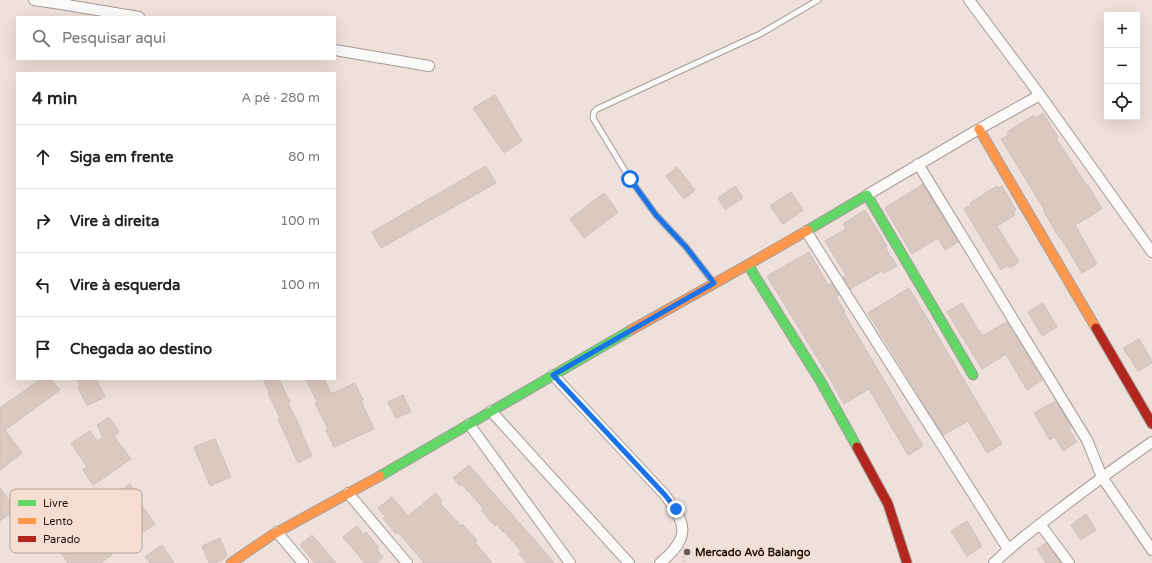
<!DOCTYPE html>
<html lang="pt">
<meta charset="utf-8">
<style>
body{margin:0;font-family:"Varela Round",sans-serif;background:#f2f2f2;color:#222}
.controls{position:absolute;right:12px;top:12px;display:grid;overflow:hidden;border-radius:0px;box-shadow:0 4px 16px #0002}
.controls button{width:36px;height:36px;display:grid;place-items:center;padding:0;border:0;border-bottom:1px solid #e0e0e0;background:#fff;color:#222;font:20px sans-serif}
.stop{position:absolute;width:12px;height:12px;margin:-9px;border:3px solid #1a73e8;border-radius:50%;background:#fff}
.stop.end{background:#1a73e8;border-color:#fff;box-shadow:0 1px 4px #0008}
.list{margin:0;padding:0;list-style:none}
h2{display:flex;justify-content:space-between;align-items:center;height:52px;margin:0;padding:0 16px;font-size:17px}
h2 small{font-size:13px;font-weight:400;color:#767676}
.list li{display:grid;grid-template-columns:26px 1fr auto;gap:12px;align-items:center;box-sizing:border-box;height:64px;padding:0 16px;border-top:1px solid #e0e0e0}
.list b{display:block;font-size:15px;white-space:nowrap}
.list em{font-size:13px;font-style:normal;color:#767676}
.icon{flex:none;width:22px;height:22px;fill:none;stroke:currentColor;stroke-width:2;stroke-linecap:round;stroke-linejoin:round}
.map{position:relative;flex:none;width:1152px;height:563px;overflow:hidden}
.search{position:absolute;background:#fff;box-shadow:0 4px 16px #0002;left:16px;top:16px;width:320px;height:44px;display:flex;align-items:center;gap:10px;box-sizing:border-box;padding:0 14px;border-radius:0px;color:#767676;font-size:15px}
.panel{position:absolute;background:#fff;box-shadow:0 4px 16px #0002;left:16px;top:72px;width:320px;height:308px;border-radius:0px}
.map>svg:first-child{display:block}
.building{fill:#dbc8c0;stroke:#ccc1bc}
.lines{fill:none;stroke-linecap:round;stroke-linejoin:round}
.lane-casing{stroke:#a69b97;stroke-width:7}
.street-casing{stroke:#a69b97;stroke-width:12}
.fast-casing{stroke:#a69b97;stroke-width:11}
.slow-casing{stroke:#a69b97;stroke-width:11}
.jam-casing{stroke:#a69b97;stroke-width:11}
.path{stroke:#c6c2c0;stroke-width:2;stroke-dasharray:2 2;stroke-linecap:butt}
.lane{stroke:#fcfaf9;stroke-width:5}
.street{stroke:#fcfaf9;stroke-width:10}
.fast{stroke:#63d668;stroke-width:9}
.slow{stroke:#ff974d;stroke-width:9}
.jam{stroke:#b3261e;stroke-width:9}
.route{stroke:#1a73e8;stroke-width:5}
.poi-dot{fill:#675c58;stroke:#f6ddd2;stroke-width:1.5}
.labels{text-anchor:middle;stroke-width:4;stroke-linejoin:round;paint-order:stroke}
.poi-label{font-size:11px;font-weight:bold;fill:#1e1512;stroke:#f6ddd2;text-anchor:start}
.key{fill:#f6ddd2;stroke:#b5a198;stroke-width:1}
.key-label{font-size:11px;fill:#1e1512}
</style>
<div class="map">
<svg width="1152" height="563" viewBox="0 0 1152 563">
<rect width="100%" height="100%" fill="#eee0da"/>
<!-- building -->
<path class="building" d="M495,95L522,141L504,153L473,108Z
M1043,113L1058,137L1056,138L1087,186L1088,185L1102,209L1075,225L1097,264L1082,273L1061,238L1060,239L1043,210L1044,209L1001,139L1009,135L1007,132L1034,115L1036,118Z
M486,166L496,183L381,248L372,232Z
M677,167L695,190L684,199L666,176Z
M923,184L958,242L945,250L938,238L912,254L885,208Z
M735,186L743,198L725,209L718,198Z
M997,186L999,188L1002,186L1016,210L1013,212L1015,215L997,226L1019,262L1010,268L1008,265L1001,270L964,209L971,205L970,203Z
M791,192L803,210L783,224L770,206Z
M604,193L618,212L584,238L570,219Z
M865,210L887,246L885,247L897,266L884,273L883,271L880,272L850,289L843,277L846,275L825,241L846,229L843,224Z
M809,252L828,285L832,283L839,295L836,297L845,312L844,313L923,446L908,455L869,389L844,404L829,377L767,276Z
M909,288L1002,444L987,453L968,421L943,435L868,313Z
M962,303L982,336L1007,322L1042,380L1027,390L1006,354L982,369L947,312Z
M1043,303L1057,327L1042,336L1028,312Z
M1139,339L1152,361V363L1138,371L1123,348Z
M41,379H51L60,390L5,430L22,453L0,470V408Z
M77,379H96L105,397L87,406L78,387L80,386Z
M263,379H279L290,402L288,403L301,429H300L312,456L298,463L278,419L280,418L268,393L269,392Z
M306,379H324L331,394L355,383L363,400L361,401L374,429L334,447L326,430L328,429L315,403L317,402Z
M403,395L411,412L396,418L388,402Z
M1056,401L1072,427L1069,429L1077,442L1063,451L1055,437L1050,440L1034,413Z
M109,417L119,432L114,436L131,459L93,485L83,470L87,467L71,443L90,431L97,441L103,437L97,425Z
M215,439L231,477L210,486L194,447Z
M469,465L528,533H529L554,563H527L519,554L522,552L504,531L503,532L497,524L495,526L481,510L484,509L469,492H468L462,484L460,486L453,478Z
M130,484L140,499L138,500L155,524L111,554L112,555L101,563H68L53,541Z
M0,488L16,509L0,521Z
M436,493L442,501L440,503L461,526L463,525L477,540L475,542L492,563H424L398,532L396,534L383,518L385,516L378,508L392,497L408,516Z
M1086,514L1096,530L1081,540L1071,525Z
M967,521L982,546L967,556L951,531Z
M357,526L363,534L366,532L379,548L377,550L383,557L377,563H365L343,537Z
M312,535L336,563H315L300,545Z
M220,538L227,555L223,560L215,563H209L202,546Z
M1046,543L1061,563H1046L1037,549Z
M162,545L174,563H150L145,557Z"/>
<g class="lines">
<!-- lane casing -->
<g class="lane-casing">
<path id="lane" d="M713,282L686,247L656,215L630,179L593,118L594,112L597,109L760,34L818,0"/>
</g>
<!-- street casing -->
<g class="street-casing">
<path id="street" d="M34,0L61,4L66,2
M969,0L1040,95L1152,252
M61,4L139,17
M335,50L429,66
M918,164L1087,440L1102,477L1152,550
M867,195L979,129L1040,95
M806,231L1008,549
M553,375L665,495C687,525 691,537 660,563
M491,411L629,563
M469,424L570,563
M348,493L407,563
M1040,524L1069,563
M277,532L303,563
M994,563C1013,544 1034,529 1055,513C1087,488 1119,465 1152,442"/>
</g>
<!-- fast casing -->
<g class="fast-casing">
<path id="fast" d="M808,230L867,195L973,375
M748,265L821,382L857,447
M380,476L631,330"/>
</g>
<!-- slow casing -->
<g class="slow-casing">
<path id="slow" d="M979,129L1096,328
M631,330C690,297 750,264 808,230
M231,563L272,535L380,476"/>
</g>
<!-- jam casing -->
<g class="jam-casing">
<path id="jam" d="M1096,328L1152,424
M857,447L888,504L907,563"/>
</g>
<!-- path -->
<path class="path" d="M683,556L684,563"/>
<!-- lane -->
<use href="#lane" class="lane"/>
<!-- street -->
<use href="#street" class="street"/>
<!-- fast -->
<use href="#fast" class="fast"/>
<!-- slow -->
<use href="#slow" class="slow"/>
<!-- jam -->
<use href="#jam" class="jam"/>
</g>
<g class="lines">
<!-- route -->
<path class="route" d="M630,179L656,215L686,247L714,283L553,375L665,495L676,509"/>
</g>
<!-- markers -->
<circle class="poi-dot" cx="687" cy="552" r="4"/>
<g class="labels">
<!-- poi labels -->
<g class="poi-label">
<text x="695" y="556">Mercado Avô Baiango</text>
</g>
</g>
<!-- legend -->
<rect x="10" y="489" width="132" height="64" rx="6" class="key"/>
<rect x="18" y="500" width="18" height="6" fill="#63d668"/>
<rect x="18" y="518" width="18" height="6" fill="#ff974d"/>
<rect x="18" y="536" width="18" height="6" fill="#b3261e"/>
<g class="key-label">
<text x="43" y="507">Livre</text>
<text x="43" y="525">Lento</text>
<text x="43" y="543">Parado</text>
</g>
</svg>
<div class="controls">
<button>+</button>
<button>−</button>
<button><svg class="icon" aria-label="locate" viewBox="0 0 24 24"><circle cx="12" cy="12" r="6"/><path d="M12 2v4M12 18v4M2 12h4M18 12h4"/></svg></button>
</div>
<div class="stop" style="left:630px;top:179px"></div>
<div class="stop end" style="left:676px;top:509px"></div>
<div class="search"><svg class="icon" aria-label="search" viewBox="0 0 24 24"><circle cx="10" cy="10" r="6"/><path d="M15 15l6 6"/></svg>Pesquisar aqui</div>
<section class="panel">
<h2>4 min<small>A pé · 280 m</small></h2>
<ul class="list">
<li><svg class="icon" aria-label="ahead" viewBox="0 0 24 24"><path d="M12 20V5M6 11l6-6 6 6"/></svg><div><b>Siga em frente</b></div><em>80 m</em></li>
<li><svg class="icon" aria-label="right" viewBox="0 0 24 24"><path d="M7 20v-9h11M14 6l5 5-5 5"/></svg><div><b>Vire à direita</b></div><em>100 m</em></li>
<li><svg class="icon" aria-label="left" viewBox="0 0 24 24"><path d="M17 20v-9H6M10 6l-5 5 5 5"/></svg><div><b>Vire à esquerda</b></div><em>100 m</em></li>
<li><svg class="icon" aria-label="arrive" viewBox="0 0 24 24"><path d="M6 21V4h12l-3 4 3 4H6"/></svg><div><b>Chegada ao destino</b></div></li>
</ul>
</section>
</div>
